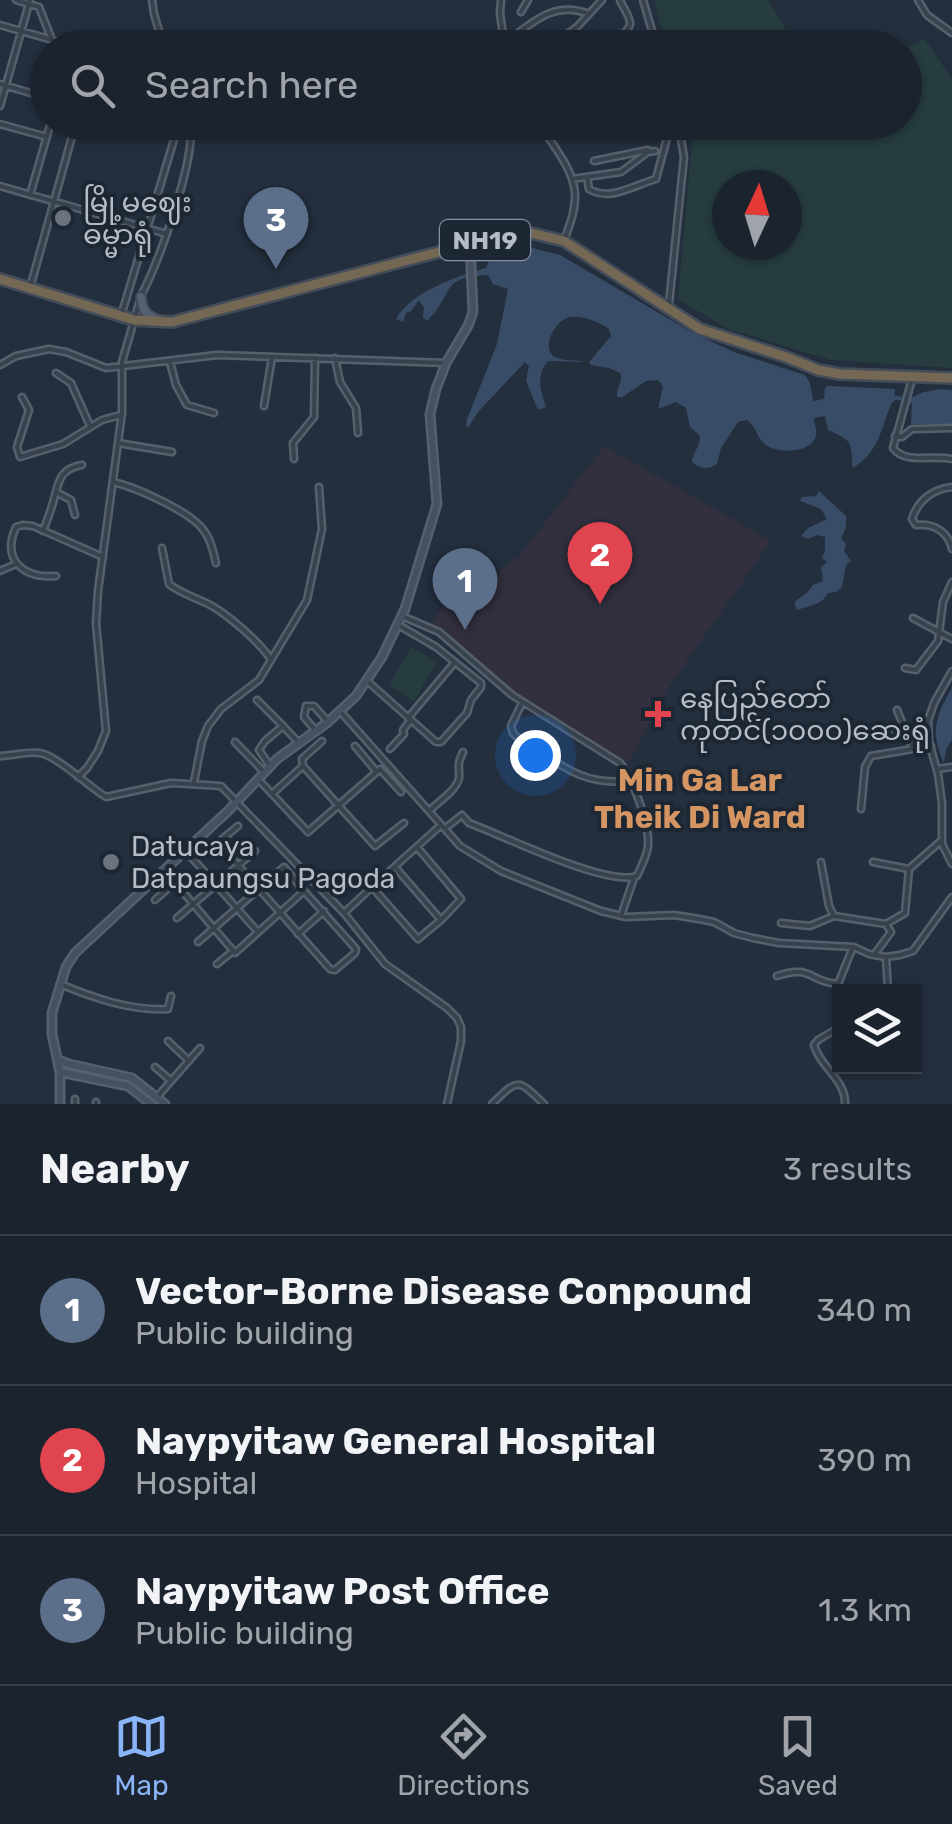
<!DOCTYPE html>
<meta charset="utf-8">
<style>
body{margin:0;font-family:Rubik,"Noto Sans Myanmar",sans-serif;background:#242b36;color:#f1f3f6}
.controls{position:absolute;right:30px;bottom:30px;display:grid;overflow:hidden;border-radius:0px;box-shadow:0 2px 8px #0004}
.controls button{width:90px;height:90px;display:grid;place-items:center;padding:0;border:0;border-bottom:2px solid #39404a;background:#1b232e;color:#f1f3f6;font:50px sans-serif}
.compass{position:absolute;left:712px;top:170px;width:90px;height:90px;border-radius:50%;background:#1b232e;box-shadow:0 2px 8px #0004;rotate:4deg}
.you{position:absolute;left:535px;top:755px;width:35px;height:35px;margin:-25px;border:8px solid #fff;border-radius:50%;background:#1a73e8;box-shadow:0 0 0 15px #1a73e833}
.badge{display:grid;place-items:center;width:65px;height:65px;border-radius:50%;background:#8ab4f8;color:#fff;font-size:32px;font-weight:700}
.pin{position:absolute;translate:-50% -82px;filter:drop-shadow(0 2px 5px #0008)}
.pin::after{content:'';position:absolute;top:52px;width:35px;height:30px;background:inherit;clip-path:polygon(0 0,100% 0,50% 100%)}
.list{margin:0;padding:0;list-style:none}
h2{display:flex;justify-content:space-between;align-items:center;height:130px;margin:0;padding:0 40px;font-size:42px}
h2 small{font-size:32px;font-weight:400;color:#a0a4aa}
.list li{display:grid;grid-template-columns:65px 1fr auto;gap:30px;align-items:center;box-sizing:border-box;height:150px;padding:0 40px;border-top:2px solid #39404a}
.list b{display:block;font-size:38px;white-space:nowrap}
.list p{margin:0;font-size:32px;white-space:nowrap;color:#a0a4aa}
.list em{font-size:32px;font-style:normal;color:#a0a4aa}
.icon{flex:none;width:55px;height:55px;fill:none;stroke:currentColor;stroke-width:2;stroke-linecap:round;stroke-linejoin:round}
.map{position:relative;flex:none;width:952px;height:1104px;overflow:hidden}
.search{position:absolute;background:#1b232e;box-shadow:0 2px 8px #0004;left:30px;right:30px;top:30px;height:110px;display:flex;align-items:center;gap:25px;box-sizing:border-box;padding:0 35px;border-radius:55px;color:#a0a4aa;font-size:38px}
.sheet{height:580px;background:#1b232e}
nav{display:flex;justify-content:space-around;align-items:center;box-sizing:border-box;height:140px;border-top:2px solid #39404a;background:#1b232e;font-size:28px;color:#a0a4aa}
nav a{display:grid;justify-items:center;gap:5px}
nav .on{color:#8ab4f8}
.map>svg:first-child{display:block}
.medical{fill:#32303f}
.green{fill:#263c3f;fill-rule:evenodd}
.water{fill:#394c67}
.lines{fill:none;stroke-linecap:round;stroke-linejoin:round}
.street-casing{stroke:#565f6c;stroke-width:9}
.secondary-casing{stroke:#565f6c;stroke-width:11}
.primary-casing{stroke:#414a57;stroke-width:12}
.highway-casing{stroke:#434c59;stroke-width:14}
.street{stroke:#38414e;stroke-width:4}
.secondary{stroke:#465061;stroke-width:6}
.primary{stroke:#56606e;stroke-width:8}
.highway{stroke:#746855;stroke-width:9}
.worship-dot{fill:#6b7280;stroke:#1d2633;stroke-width:4}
.health-dot{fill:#e0444e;stroke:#1d2633;stroke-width:4}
.labels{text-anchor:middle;stroke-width:8;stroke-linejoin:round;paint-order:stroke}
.shield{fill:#1d2633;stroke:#878f9c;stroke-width:2.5}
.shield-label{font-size:25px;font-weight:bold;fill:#b4bcc9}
.poi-label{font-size:28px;fill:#b4bcc9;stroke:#1d2633;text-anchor:start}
.quarter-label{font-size:32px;font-weight:bold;fill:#d59563;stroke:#1d2633}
</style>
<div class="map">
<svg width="952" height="1104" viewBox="0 0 952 1104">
<rect width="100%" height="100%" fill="#242f3e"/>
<!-- medical -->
<path class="medical" d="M604,446L771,541L668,688L628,763L524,699L431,625L447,599L470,608L505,566L519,557Z"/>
<!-- green -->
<path class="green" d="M654,0H768L797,47H666Z
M924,38L952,79V368L831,360L728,329L678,299L692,143L686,123L904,122L905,49ZM787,185V245H727V185Z
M411,647L437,662L414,701L389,686Z"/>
<!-- water -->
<path class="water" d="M506,248H532L560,255L693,333L734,352L805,375L810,383L813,401L824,399L825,388L827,386L895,389L894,395L910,398L924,392L940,389L952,390V424H911L912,404L908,401L895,400L891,404C880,432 879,451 853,468C850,442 855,442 828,430L825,416L814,418C814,424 817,429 816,435C813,453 779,454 766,445C756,438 757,427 747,420L738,422L721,448L717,464C707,470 701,469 692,462C693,452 700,447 700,436L690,427L686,408L676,402L658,409L663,386L658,380L646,381L621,398L617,396C616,388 624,381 620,373L609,368L591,365L589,362L611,336L609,329C599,322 583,315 570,317C557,319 541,345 553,356C561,362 576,359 584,362L548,361C535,376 541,391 546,407L538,410L526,381L529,366L525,362L478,412L468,428L466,425L467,419L497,344L508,289L493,284L488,275C438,277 456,293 427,321L423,317L424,308L419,300L411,311L406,313L403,322L396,319C411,292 457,276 486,268L492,254Z
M819,491L846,516V528L841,538L846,544L844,551L851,561L846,565L842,587L836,592L828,593C822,605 809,606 797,610L794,602L807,593L813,585L823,581L821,567L827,562L822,558L825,550V537L816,535L809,539L801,536L808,528L827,519L821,509L800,501L802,497L816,496Z
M952,688V740L946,749L944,763C930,732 935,717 952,688Z"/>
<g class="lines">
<!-- street casing -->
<g class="street-casing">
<path id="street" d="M16,0L39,7L52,40
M152,0L154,14L164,48
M501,0L500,14L505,48
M643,0L657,48
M918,0L927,15L952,33
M521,12L528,0
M0,25L63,43
M505,43C532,23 553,0 589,14
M548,48L577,27L602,0
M594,48C604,43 628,36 630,24C631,18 622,6 620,0
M0,84L48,98
M0,106L30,0
M137,122L176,133
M538,122C551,143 574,169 575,194C576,210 569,226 564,241
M0,124L47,137
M594,161L648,150
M587,177L589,189C610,202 634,185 656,179L670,127L678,122
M572,179L621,172L648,152L655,151
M0,186L167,234
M30,195L51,122
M30,288L76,122
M142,294C159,260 197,158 190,122
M669,304L684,157L678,122
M121,316L176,133L192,138
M335,358L340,382L356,408L358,433
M170,362L176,385L187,405L214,413
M0,365L16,356L49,349L66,352L106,368L217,355L446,363
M56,373L71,383L90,426
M912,379L893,448C906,465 933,454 952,459
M22,397L29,410L17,447L20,457L63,444L102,420L121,415
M264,406L272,357
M895,436L902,437L912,429H917L952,428
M118,443L172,452
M294,459L293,443L314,417L315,358
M113,482C135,487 184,509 200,526C210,536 213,550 216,563
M952,487C933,489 918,500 912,519L916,525C933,523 948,531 952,549
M56,492L71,500L75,515
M43,531C47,521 51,510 54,499C59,480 60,469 82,465
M162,548L169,584C181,594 198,598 212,606C229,616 261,643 271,660
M0,571L16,564
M56,576C24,579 1,560 16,527L23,525L33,526L103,557
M402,616L439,632L512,695L620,763C633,778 650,826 648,846C647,856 641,867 637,876C608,886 516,842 484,829L469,823L462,815L448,826
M913,618L952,639
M905,668L916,670L938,641L943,602L952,582
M952,671L934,703L928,721L929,742L938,774L942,803V844L952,864
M366,680L436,742H441L467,713L471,700L481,687V683L436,647L400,626
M257,700L283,726L265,741L259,750L270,766
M522,703L511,726L513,733L517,737C557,761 581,788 631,780
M897,710L913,749
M340,711L460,846L501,871L601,911L626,917L674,915L699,919L714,922L734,933L753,938L779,943L854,947L869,954L886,957L900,955L913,951L952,897
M408,718L455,662
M283,726L299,743
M316,731L304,717L306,706H314L328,722
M872,736L903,725
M235,742L264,772
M355,746L376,771
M390,749L404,734L403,730L410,721
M0,756C13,756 27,751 40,753C57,756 88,786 106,797L171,783L221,786L344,913L385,964L447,1008L457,1018L461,1027V1041L447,1104
M303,766L375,846L404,823
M937,769L952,767
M78,777L87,768L98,751L106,731L96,623L98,591L122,413V362L139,303
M258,779L308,832L380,769L401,792
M194,782L202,741L208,726L221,709L259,680L307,600L322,529L319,487
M272,794L303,766L302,759L322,741
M861,809L865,767L871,756L931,746
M429,811C438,802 457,790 459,778C460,766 456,767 463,752
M238,826L221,840V846L330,969L335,970L355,953L356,949L305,892
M185,850L258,932
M821,862L829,906L834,916L886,924L891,932L874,955
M873,862L909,869
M395,867L441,920L461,899L417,847
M372,887L441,825
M155,900L173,884H176L235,953L304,891L284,867C255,892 227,917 198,942
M344,913L372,887L418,939L441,920
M621,916L634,878
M177,918L255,851
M781,923L810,926L834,916
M886,924L905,913L909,869L942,840
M298,934L324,911
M217,964L233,951
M777,976C812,964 809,982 838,984L853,947
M60,984C94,998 130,1011 168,1009L171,996
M875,992L881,989L888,990L886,958
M840,1027L818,1040L814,1045C820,1067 846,1080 845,1104
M168,1041L189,1061
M155,1067L170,1080
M157,1097L200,1048
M75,1104V1099
M96,1104V1102
M492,1104C518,1078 518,1079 544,1104"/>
</g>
<!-- secondary casing -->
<g class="secondary-casing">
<path id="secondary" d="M58,1060L69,1064L132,1078L165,1104
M60,1072L128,1086L151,1104
M60,1104V1072L52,1034V1013L66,967L75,953L228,811L277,759L328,722L356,696L382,657L405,609L437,504L430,414L436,389L446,363L468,326L473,312L470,244"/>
</g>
<!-- primary casing -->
<g class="primary-casing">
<path id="primary" d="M141,297C142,310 147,316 159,320"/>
</g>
<!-- highway casing -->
<g class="highway-casing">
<path id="highway" d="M0,279L134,320L172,322L500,236L531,233L564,241L700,329L786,357L818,370L840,374L952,378"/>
</g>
<!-- street -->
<use href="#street" class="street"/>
<!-- secondary -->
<use href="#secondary" class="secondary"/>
<!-- primary -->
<use href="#primary" class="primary"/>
<!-- highway -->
<use href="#highway" class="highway"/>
</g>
<!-- markers -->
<g class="worship-dot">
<circle cx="63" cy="218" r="10"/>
<circle cx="111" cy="862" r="10"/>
</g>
<path class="health-dot" d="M653 699h10v10h10v10h-10v10h-10v-10h-10v-10h10z"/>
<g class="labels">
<!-- shield labels -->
<rect class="shield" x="440" y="220" width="90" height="40" rx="8"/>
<g class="shield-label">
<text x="485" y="249">NH19</text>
</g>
<!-- poi labels -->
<g class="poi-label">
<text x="83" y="212">မြို့မဈေး<tspan x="83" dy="32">ဓမ္မာရုံ</tspan></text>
<text x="680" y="708">နေပြည်တော်<tspan x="680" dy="32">ကုတင်(၁၀၀၀)ဆေးရုံ</tspan></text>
<text x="131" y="856">Datucaya<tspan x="131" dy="32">Datpaungsu Pagoda</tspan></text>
</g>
<!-- quarter labels -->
<g class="quarter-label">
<text x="700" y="791">Min Ga Lar<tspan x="700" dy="37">Theik Di Ward</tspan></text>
</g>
</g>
</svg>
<div class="controls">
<button><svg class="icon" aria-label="layers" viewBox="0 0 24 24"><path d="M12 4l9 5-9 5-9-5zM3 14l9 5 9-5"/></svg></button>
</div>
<svg class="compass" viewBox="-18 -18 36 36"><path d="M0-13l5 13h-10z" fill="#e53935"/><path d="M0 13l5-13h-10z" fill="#a0a4aa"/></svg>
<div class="you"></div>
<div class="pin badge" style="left:465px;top:630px;background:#5c6f8a">1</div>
<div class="pin badge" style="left:600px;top:604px;background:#e0444e">2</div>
<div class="pin badge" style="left:276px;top:269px;background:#5c6f8a">3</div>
<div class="search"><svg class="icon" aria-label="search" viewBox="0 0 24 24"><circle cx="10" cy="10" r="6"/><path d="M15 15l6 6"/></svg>Search here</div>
</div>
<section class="sheet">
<h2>Nearby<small>3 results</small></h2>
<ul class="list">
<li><span class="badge" style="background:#5c6f8a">1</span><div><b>Vector-Borne Disease Conpound</b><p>Public building</p></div><em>340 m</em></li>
<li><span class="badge" style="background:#e0444e">2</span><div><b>Naypyitaw General Hospital</b><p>Hospital</p></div><em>390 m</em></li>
<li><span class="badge" style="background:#5c6f8a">3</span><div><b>Naypyitaw Post Office</b><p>Public building</p></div><em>1.3 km</em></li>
</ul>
</section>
<nav>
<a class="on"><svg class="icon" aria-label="map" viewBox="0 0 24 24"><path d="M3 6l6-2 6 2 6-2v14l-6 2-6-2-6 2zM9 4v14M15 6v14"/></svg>Map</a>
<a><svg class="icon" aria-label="directions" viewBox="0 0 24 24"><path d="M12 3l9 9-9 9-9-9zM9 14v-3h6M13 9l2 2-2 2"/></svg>Directions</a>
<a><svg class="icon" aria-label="saved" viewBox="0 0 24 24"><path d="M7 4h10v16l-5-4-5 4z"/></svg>Saved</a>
</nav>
